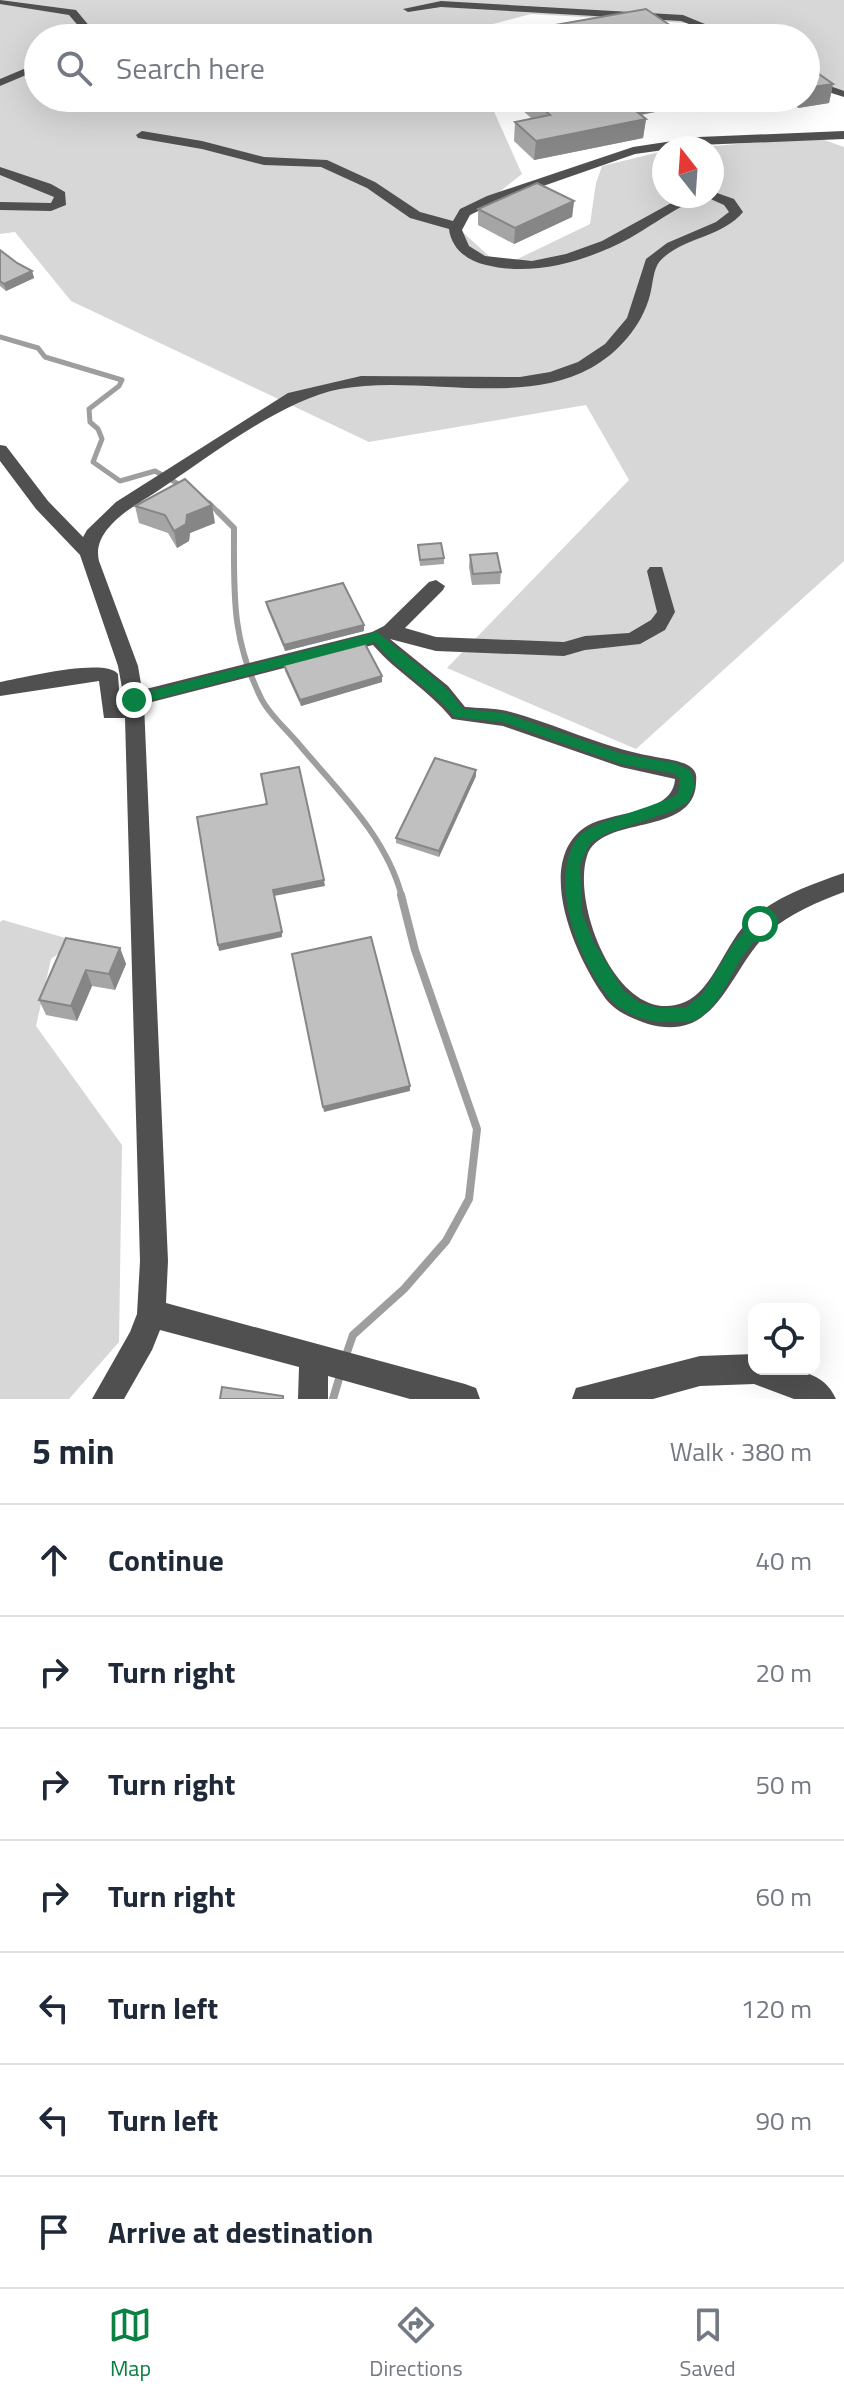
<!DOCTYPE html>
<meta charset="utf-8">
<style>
body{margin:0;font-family:"Titillium Web",sans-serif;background:#f2f2f3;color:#1f2937}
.controls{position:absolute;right:24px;bottom:24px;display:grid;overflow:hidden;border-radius:16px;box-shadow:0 8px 32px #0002}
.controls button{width:72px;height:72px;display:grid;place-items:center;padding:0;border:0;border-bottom:2px solid #e0e1e3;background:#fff;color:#1f2937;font:40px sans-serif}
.compass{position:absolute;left:652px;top:136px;width:72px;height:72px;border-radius:50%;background:#fff;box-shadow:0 8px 32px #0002;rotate:343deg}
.stop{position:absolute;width:24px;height:24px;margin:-18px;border:6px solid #0b8043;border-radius:50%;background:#fff}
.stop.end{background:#0b8043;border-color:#fff;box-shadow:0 2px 8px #0008}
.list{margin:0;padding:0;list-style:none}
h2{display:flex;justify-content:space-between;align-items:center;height:104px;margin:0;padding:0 32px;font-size:34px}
h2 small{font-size:26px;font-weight:400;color:#747a83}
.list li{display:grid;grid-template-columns:52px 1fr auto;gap:24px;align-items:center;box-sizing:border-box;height:112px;padding:0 32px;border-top:2px solid #e0e1e3}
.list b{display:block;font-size:30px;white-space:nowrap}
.list em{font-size:26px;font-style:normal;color:#747a83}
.icon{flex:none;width:44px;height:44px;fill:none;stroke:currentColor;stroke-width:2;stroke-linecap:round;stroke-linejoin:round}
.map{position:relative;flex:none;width:844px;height:1399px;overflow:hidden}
.search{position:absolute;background:#fff;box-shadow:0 8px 32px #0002;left:24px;right:24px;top:24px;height:88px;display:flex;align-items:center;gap:20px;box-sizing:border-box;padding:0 28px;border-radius:44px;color:#747a83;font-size:30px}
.sheet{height:888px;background:#fff}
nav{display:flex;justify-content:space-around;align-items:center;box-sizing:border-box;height:112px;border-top:2px solid #e0e1e3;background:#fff;font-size:22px;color:#747a83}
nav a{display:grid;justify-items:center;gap:4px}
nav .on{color:#0b8043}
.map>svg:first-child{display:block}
.green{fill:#d7d7d7}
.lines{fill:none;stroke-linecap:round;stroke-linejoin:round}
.stream-far2{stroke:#9e9e9e;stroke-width:5}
.stream-far1{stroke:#9e9e9e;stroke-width:6}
.stream{stroke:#9e9e9e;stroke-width:8}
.minor{fill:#505050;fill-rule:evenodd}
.wall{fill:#a5a5a5}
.shaded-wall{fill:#868686}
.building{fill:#c0c0c0;stroke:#868686;stroke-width:2}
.route{fill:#0b8043}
</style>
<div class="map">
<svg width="844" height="1399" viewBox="0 0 844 1399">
<rect width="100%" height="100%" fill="#fff"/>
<!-- green -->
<path class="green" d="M0,0H844V92L806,73V38H733L704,24L531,14L459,33L460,38H38V98H488L522,174L456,226L501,267L590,224L596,183L602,166L664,151V196H712V148H692L816,137L844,147V561L636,749L447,668L629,480L586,405L369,442L71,301L15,232L0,234Z
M3,920L76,941L51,959L36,1026L122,1145L119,1342L69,1399H0V922Z"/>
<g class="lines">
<!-- stream-far2 -->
<path class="stream-far2" d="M0,337L38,348L45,357L122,380L119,386L89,409L90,422L98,429L102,439L93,462L120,481L155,471L182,486
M209,503L220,514"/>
<!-- stream-far1 -->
<path class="stream-far1" d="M218,512L234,528C234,594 231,639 262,700C270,715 286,729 297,742C337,790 386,835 402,897"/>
<!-- stream -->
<path class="stream" d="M345,1358L353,1335L404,1289L446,1241L469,1199L477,1129L415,950L401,895
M333,1399L341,1372"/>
<!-- minor -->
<path class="minor" d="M0,0L76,10L91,28L93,38H83L81,29L69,15L0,4Z
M441,1L683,15L739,38H725L681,21L441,7L408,12L403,9Z
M38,63V70L0,86V79Z
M806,77L844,91V97L806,85Z
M142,131L202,141L264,157L327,160L375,182L420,212L453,221L460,209L487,196L633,147L699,137L844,131V139L699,145L635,154L497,202L470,215L462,230L469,246L485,256L532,261L566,254L602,241L684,196L717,193L734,199L743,212C722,238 682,237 660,261C653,269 653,284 650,295C642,326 618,353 591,368C518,408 418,374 340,389C281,400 208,458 156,492C134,506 91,529 99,561L138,666L142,690L372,632L384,626L429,582L436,580L445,586L443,590L405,628L436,637L564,642L585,636L629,633L651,620L657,612L647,571L650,567H662L675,612L665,630L640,644L585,650L564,656L436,651L390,639L448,686L465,707C478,708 494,708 507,711C556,724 601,747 651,756C663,759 689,760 695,772C697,776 696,780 696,784C693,837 601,814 587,856C571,905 619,1030 685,1002C712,990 724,948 744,926C769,899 809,885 844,873V892C818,902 790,913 769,932C729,968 719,1044 648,1024C631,1018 613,1011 603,995C576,957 534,864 584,828C609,810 673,816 675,779L621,767L503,726L452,719C428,689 397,673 373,645L144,704L168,1261L166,1303L465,1384L476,1388L480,1399H410L328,1376V1399H298L299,1367L160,1330L152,1350L124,1399H92L130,1332L137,1314L140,1261L125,718H104L99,681L0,696V682C21,678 106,657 118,674L120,704L124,703V699L118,666L80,555L36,509L0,461V445L6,446L48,501L83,537L87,530L116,502L288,393L361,376L520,377L550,372L578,362L605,344L627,318L646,259L667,243L716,222L729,212L724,205L706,197C699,201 691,202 683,206C665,215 648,228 630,238C587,261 534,277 486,265C467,261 451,248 449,229L410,218L367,188L321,167L264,165L202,149L138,138L136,135Z
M0,167L51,184L65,192L66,205L51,211L0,210V202L51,203L54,197L0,175Z
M754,1354V1369C784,1369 822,1366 836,1399H794L754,1384L700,1386L653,1399H572L576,1388L700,1356Z"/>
</g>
<!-- wall -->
<path class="wall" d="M515,32L686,36L745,38H515Z
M833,84L829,103L798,108L786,98H806Z
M509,98H710V101L640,115L646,119L643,138L534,160L514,141L515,122L531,118Z
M574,201L572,217L514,244L478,225V209Z
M0,250L17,263L32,271L34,278L6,291L0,286Z
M135,506L215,523L190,533L189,541L177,548L168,533L139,523Z
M418,545L444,558V564L420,566Z
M470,555L501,572L500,584L472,585L469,567Z
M266,602L364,631L285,651L267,608Z
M284,665L382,682L301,706L285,671Z
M476,770V776L439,857L396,843V838Z
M120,948L126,964L115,990L92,986L77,1021L46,1015L39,1000Z"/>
<!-- shaded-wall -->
<path class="shaded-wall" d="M833,84L829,103L798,108L800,98H806V88Z
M632,98H710V101L620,119L622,100Z
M646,119L643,138L534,160L536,141Z
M574,201L572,217L514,244L515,228Z
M32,271L34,278L6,291L4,284Z
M212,505L215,523L190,533L189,541L177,548L174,531L187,515Z
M364,625V631L285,651L284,645Z
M382,676V682L301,706L300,700Z
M476,770V776L439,857V851Z
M324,880L325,886L274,896L273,890Z
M282,932V937L219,951L218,945Z
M120,948L126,964L115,990L109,974Z
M86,970L92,986L77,1021L71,1006Z
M410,1086V1091L324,1112L323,1107Z"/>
<!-- building -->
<path class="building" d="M646,9L686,36L731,29L745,38H523L515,32Z
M806,65L833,84L806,88Z
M531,98H632L622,100L646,119L536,141L515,122L550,115Z
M537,183L574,201L515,228L478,209Z
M0,250L17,263L32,271L4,284L0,281Z
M185,479L212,505L187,515L186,524L174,531L165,515L135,506Z
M441,543L444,558L420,560L418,545Z
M497,553L501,572L473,574L470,555Z
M343,583L364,625L284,645L266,602Z
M365,644L382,676L300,700L284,665Z
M435,758L476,770L439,851L396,838Z
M299,767L324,880L273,890L282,932L218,945L197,817L267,804L261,774Z
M371,937L410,1086L323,1107L292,954Z
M66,938L120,948L109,974L86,970L71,1006L39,1000Z
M222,1387L283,1396V1399H220Z"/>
<!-- route -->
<path class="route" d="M377,632L446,688L463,709L504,713L622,754L675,763L691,771L695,786L688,802L672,811L605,834L590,843L580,864L582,913L594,943L623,990L640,1003L659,1008L687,1007L703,993L733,944L755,920H766V929C758,938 749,947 742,957C729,978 719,1007 696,1020C689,1023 680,1022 672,1022C651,1023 626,1016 611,1000C579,963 547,881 578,837C590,822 656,807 678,794L680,778L672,773L621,764L503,722L455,717C431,688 398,671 375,642L134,705L128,700L134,695Z"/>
</svg>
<div class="controls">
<button><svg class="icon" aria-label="locate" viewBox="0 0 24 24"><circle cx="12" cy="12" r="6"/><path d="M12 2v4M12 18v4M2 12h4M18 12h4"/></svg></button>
</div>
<svg class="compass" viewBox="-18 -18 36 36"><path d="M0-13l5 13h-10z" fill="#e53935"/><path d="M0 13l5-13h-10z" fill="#747a83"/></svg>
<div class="stop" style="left:760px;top:924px"></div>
<div class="stop end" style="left:134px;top:700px"></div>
<div class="search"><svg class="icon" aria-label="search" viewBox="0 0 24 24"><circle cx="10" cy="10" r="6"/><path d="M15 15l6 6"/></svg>Search here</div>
</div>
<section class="sheet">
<h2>5 min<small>Walk · 380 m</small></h2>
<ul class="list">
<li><svg class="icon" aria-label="ahead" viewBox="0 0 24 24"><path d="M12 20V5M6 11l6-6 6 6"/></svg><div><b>Continue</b></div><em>40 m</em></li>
<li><svg class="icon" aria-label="right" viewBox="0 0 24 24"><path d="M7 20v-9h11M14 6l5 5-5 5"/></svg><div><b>Turn right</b></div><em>20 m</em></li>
<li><svg class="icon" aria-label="right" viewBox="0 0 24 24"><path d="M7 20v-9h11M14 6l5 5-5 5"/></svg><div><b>Turn right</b></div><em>50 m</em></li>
<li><svg class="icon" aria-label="right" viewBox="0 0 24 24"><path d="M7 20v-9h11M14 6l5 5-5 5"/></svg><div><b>Turn right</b></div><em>60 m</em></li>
<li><svg class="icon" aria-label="left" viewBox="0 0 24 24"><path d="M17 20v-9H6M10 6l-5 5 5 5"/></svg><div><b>Turn left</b></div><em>120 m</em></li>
<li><svg class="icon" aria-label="left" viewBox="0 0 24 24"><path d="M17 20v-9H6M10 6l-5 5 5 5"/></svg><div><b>Turn left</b></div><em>90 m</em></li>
<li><svg class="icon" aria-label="arrive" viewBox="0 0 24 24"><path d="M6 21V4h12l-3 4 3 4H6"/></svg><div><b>Arrive at destination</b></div></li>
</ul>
</section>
<nav>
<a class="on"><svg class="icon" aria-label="map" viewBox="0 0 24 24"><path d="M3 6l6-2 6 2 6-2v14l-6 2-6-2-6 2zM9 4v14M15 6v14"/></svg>Map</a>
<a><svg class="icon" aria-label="directions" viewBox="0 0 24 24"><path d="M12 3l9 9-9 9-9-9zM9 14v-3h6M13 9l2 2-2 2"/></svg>Directions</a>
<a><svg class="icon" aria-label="saved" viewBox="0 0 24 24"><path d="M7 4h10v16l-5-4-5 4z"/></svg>Saved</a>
</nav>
